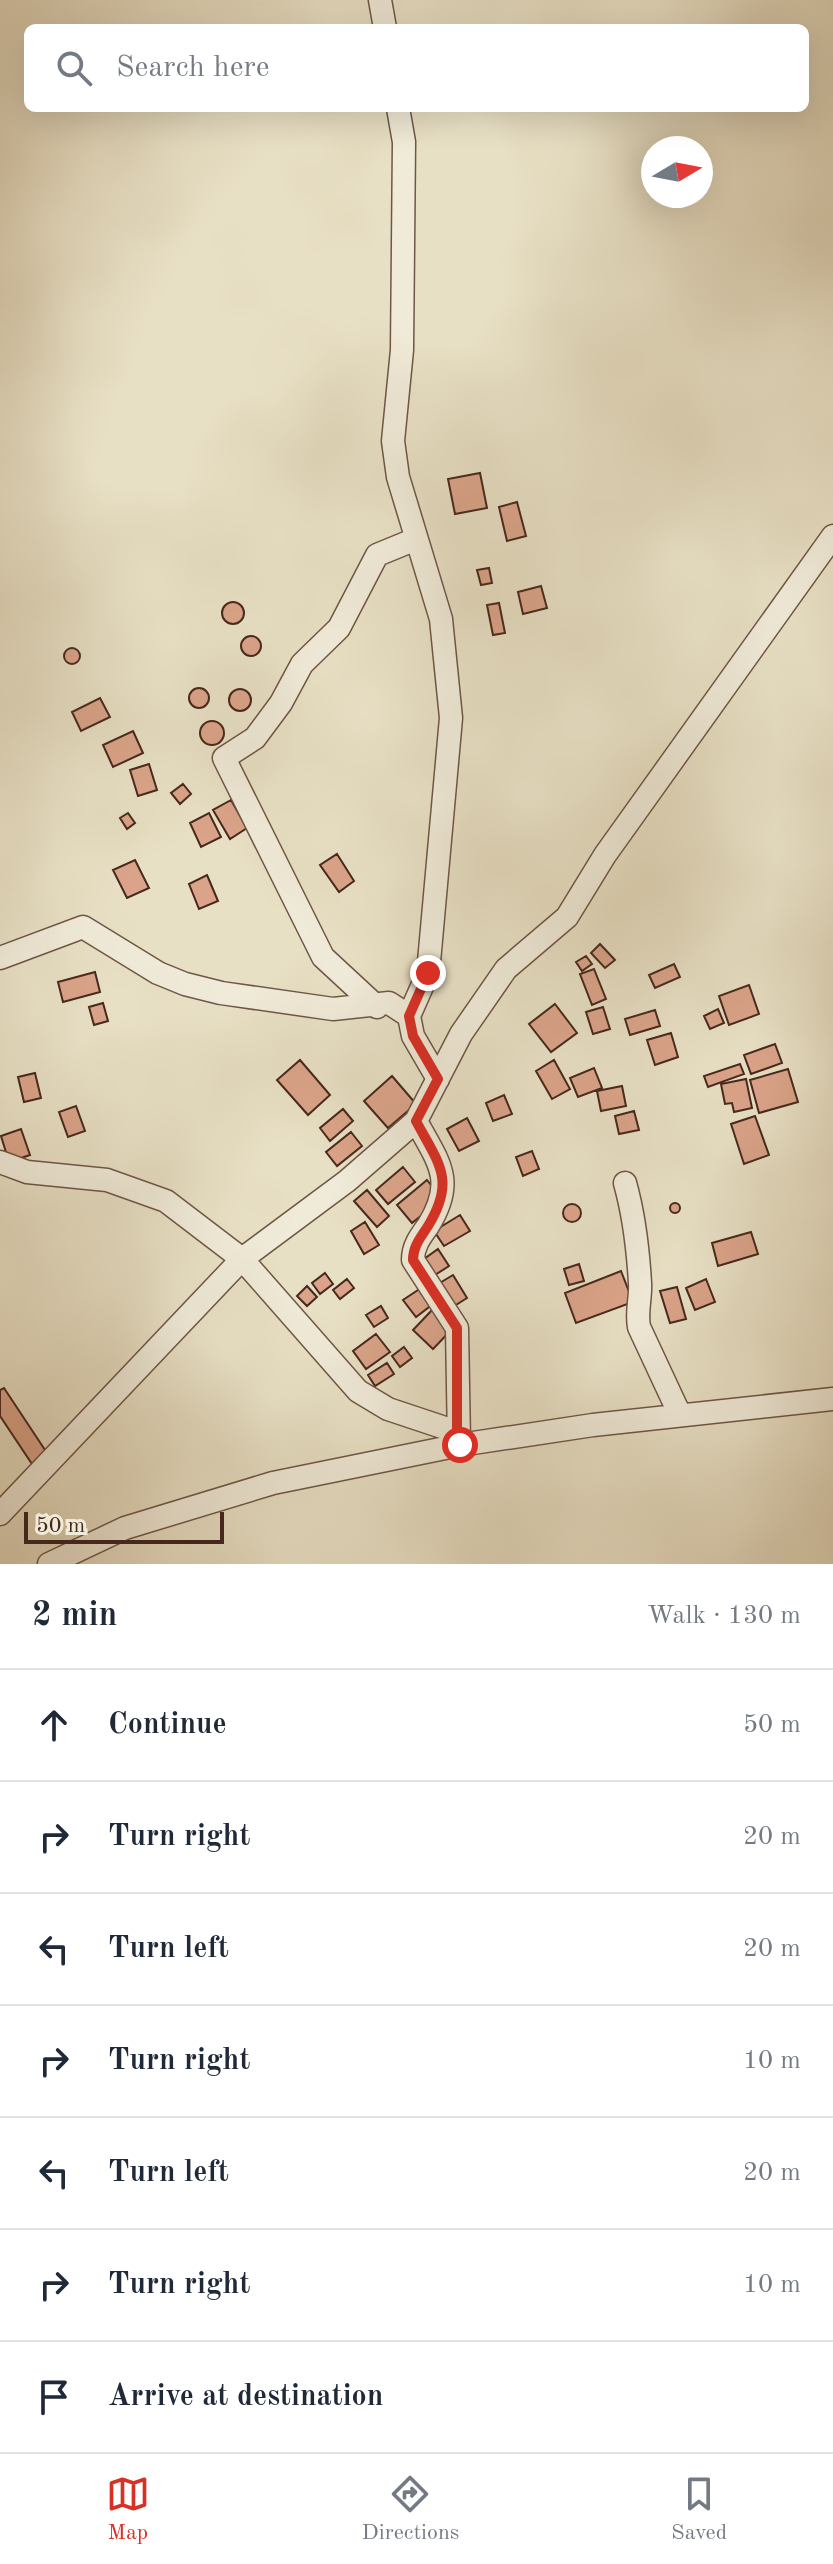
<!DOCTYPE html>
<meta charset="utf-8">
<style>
body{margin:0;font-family:"Old Standard TT",serif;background:#f2f2f3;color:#1f2937}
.compass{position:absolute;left:641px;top:136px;width:72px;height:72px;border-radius:50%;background:#fff;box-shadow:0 8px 32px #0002;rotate:80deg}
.scale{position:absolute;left:24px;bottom:20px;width:200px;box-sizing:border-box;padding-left:8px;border:4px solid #47281c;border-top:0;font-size:22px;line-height:28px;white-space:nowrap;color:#47281c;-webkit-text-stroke:6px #f0ebd9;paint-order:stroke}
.stop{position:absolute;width:24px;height:24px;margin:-18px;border:6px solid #d93025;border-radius:50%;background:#fff}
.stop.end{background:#d93025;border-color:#fff;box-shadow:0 2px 8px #0008}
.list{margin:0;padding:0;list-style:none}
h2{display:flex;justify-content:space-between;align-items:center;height:104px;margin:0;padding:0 32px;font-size:34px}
h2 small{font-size:26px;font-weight:400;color:#747a83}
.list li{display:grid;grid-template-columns:52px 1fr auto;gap:24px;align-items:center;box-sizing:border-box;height:112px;padding:0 32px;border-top:2px solid #e0e1e3}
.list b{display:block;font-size:30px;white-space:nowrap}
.list em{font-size:26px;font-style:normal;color:#747a83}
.icon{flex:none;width:44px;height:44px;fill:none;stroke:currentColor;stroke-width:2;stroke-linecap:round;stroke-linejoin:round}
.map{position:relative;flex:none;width:833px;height:1564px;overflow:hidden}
.search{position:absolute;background:#fff;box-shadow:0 8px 32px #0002;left:24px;right:24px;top:24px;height:88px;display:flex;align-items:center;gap:20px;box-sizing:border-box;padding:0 28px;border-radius:12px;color:#747a83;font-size:30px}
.sheet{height:888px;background:#fff}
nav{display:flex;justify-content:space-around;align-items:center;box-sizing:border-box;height:112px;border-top:2px solid #e0e1e3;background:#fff;font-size:22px;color:#747a83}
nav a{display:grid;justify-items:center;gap:4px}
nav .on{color:#d93025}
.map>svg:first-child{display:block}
.building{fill:#dba48a;stroke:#47281c;stroke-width:2}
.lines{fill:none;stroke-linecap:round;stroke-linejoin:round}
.street-casing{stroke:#6f5646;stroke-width:25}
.street{stroke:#f0ebd9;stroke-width:22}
.route{stroke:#d93025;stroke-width:10}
</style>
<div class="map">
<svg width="833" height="1564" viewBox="0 0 833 1564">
<rect width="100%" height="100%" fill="#e8e0c5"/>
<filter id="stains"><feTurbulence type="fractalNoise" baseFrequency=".0025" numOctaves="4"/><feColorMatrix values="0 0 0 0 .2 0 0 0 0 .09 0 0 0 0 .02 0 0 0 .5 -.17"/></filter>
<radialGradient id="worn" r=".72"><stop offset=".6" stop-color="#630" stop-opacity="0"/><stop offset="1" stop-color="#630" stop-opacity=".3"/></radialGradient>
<!-- building -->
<path class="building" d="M480,473L487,508L455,514L448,479Z
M517,502L526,536L507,541L499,507Z
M489,568L492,583L481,585L477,570Z
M541,586L547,608L523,614L518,592Z
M222 613a11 11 0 1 1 22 0a11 11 0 1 1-22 0Z
M499,603L505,633L493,635L487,605Z
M241 646a10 10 0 1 1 20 0a10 10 0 1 1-20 0Z
M64 656a8 8 0 1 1 16 0a8 8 0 1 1-16 0Z
M189 698a10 10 0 1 1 20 0a10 10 0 1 1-20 0Z
M229 700a11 11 0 1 1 22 0a11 11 0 1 1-22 0Z
M100,698L110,717L81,731L72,712Z
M200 733a12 12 0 1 1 24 0a12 12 0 1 1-24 0Z
M133,731L143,753L113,767L103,745Z
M149,764L157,790L138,796L130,770Z
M183,784L191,794L180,804L171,793Z
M231,800L247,828L230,839L213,810Z
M128,813L135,823L127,829L120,818Z
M209,813L221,837L201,847L190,823Z
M337,854L354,881L339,892L320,865Z
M135,860L149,888L127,898L113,870Z
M207,875L218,901L199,909L189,884Z
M600,944L615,960L605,968L591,953Z
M586,956L592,964L582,971L576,962Z
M674,964L680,977L655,988L649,975Z
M594,969L606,999L592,1005L580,974Z
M95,972L100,992L63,1002L58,982Z
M749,985L759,1014L729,1025L719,996Z
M103,1003L108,1021L94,1025L89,1007Z
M555,1004L577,1033L551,1052L529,1024Z
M603,1007L610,1029L593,1034L586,1012Z
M718,1009L724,1023L710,1029L704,1016Z
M655,1010L660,1026L630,1035L625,1019Z
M671,1033L678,1057L655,1065L647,1040Z
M775,1044L782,1063L751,1074L744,1055Z
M300,1060L330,1095L308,1115L277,1080Z
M554,1060L570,1089L552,1099L536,1071Z
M740,1064L744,1074L708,1087L704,1076Z
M594,1068L602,1088L578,1097L570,1078Z
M788,1069L798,1102L759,1113L750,1080Z
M35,1073L41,1098L24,1102L18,1077Z
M392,1076L416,1104L388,1128L364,1101Z
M746,1079L752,1108L734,1112L732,1103L725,1104L721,1084Z
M622,1086L626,1106L601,1111L597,1091Z
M504,1095L512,1114L493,1121L486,1103Z
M76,1106L85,1131L68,1137L59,1112Z
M343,1109L353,1121L330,1141L320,1128Z
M634,1111L639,1130L619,1134L615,1116Z
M755,1116L769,1155L744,1164L731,1124Z
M467,1118L479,1141L459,1151L447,1129Z
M21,1129L30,1155L9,1162L1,1136Z
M351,1132L362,1146L337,1166L326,1152Z
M532,1151L539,1169L523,1176L516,1157Z
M403,1167L415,1182L388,1204L376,1190Z
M427,1180L442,1199L412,1223L397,1205Z
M367,1190L389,1216L377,1227L354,1201Z
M670 1208a5 5 0 1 1 10 0a5 5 0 1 1-10 0Z
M563 1213a9 9 0 1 1 18 0a9 9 0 1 1-18 0Z
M460,1215L470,1231L444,1246L434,1231Z
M365,1222L379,1245L364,1254L351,1231Z
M751,1232L758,1254L718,1266L712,1243Z
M438,1249L449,1266L435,1275L424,1259Z
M579,1264L584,1281L569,1285L564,1269Z
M621,1271L633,1302L576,1323L565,1293Z
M325,1273L333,1284L320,1294L312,1283Z
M453,1275L467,1298L448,1310L433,1287Z
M347,1279L354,1288L340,1299L333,1290Z
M706,1279L715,1302L695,1310L686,1288Z
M307,1286L317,1297L307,1306L297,1296Z
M677,1287L686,1319L670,1323L660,1291Z
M421,1288L433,1304L416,1317L403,1300Z
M381,1306L388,1318L374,1327L366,1315Z
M433,1309L453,1328L433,1349L413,1330Z
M376,1334L390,1352L366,1369L353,1351Z
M404,1347L412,1358L400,1367L392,1356Z
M387,1363L394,1374L375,1386L368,1375Z
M4,1388L49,1456L34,1467L0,1416V1390Z"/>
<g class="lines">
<!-- street casing -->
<g class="street-casing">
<path id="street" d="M380,0L385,28
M398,108L404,142L402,350L393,441L398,477L441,619L451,718L428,973L409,1016L413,1036L438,1079
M0,958L83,927L158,973L185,984L221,993L333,1009L389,1003L409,1016
M377,1007L323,957L224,758L255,738L281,703L302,664L339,628L377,555L416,539
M416,1121C439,1163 456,1181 428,1226C420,1237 413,1246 413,1260L457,1328L459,1443
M0,1162L27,1172L107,1180L166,1201L242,1259L358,1391L388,1409L457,1432
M625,1183C634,1215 638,1249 640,1283C641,1298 636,1311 639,1327L680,1415
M0,1514L242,1259L347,1181L416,1121L461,1034L506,969L567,917L605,855L833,536
M49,1564L125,1528L273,1483L460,1445L593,1425L833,1399"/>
</g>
<!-- street -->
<use href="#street" class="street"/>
</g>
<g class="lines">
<!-- route -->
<path class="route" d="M428,973L409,1016L413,1036L438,1079L416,1121C439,1164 456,1180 428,1226C421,1237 413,1246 413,1260L457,1328V1432L460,1445"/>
</g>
<rect width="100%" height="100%" filter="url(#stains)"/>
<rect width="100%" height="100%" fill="url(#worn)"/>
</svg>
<svg class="compass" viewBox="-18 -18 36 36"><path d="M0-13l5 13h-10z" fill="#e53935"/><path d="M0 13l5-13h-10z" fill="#747a83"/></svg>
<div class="scale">50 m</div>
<div class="stop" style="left:460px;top:1445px"></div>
<div class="stop end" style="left:428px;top:973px"></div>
<div class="search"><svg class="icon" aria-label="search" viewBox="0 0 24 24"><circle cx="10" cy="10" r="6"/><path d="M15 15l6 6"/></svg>Search here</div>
</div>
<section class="sheet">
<h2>2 min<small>Walk · 130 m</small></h2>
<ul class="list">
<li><svg class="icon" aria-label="ahead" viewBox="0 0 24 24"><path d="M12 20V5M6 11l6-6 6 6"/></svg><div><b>Continue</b></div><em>50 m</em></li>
<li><svg class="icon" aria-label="right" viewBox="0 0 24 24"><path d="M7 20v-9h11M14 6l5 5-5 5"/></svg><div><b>Turn right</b></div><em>20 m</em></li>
<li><svg class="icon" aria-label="left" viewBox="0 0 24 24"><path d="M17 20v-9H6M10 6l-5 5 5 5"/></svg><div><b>Turn left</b></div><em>20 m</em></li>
<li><svg class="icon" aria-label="right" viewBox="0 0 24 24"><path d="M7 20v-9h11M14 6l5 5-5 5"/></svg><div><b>Turn right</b></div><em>10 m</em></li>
<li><svg class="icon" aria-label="left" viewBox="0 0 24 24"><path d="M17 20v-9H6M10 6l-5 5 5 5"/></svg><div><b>Turn left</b></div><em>20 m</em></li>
<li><svg class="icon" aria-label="right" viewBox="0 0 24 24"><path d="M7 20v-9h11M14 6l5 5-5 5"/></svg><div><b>Turn right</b></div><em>10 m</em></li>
<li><svg class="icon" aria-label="arrive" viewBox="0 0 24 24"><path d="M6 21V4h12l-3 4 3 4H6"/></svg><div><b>Arrive at destination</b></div></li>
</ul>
</section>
<nav>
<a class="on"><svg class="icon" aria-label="map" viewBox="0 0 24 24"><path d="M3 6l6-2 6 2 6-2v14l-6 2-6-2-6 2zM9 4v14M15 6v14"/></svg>Map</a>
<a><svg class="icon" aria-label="directions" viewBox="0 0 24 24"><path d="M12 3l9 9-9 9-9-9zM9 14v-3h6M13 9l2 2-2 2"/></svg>Directions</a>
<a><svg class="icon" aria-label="saved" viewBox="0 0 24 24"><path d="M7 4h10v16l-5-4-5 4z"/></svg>Saved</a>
</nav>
